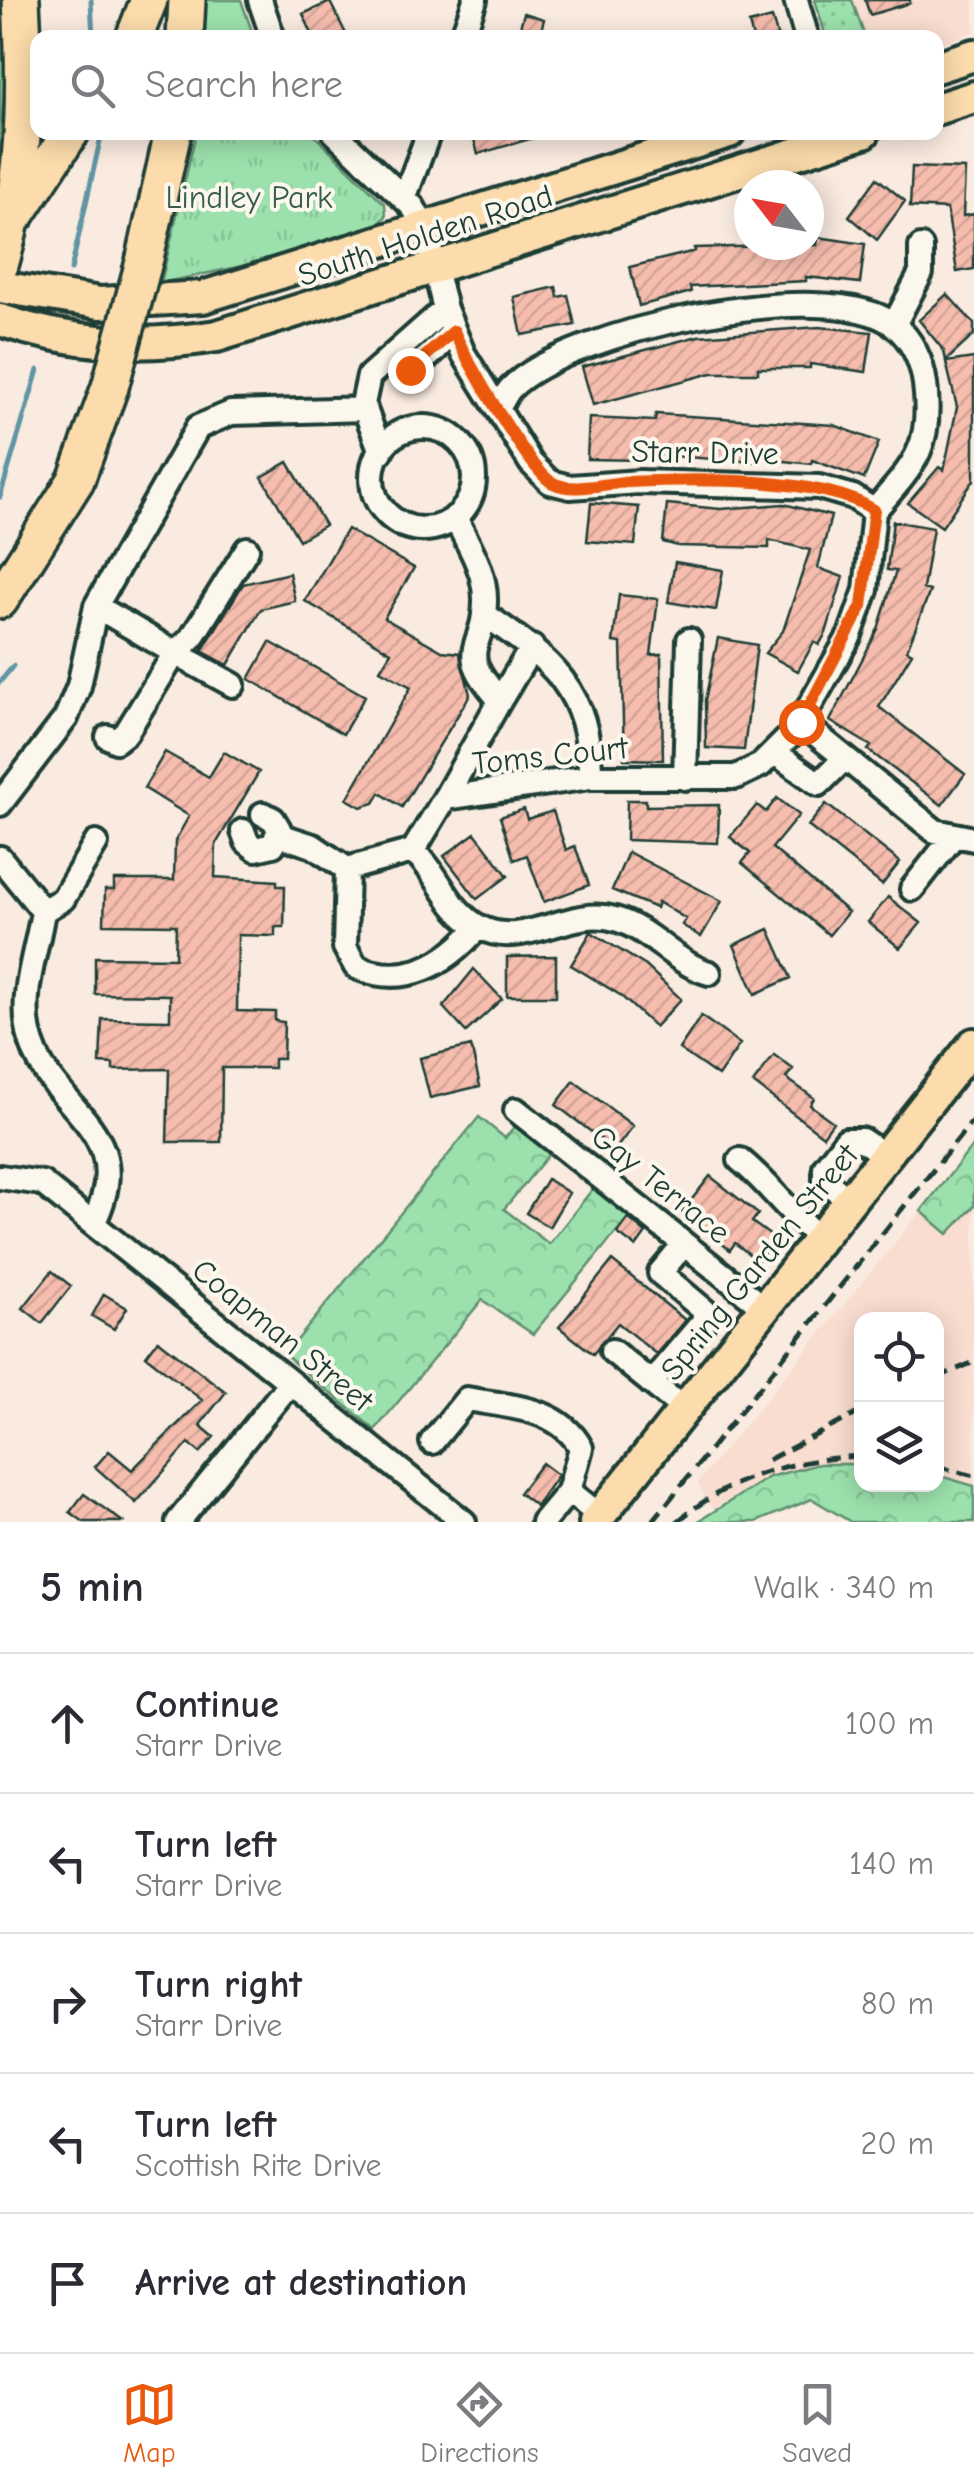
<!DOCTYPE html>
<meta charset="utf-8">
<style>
body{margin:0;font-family:"Comic Neue",sans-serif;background:#f7f7f7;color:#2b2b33}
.controls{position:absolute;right:30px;bottom:30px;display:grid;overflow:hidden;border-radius:20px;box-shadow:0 5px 25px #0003}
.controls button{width:90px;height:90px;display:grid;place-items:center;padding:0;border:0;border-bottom:2px solid #e1e1e2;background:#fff;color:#2b2b33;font:50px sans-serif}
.compass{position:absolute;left:734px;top:170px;width:90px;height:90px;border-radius:50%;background:#fff;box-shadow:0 5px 25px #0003;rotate:301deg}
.stop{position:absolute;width:30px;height:30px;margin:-22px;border:8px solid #ea580c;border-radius:50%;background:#fff}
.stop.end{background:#ea580c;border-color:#fff;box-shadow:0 2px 10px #0008}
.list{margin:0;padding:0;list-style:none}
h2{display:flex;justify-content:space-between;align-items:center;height:130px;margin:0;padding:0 40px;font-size:42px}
h2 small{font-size:32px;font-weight:400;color:#7c7c81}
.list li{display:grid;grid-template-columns:65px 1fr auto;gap:30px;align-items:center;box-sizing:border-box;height:140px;padding:0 40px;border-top:2px solid #e1e1e2}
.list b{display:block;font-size:38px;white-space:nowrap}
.list p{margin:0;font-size:32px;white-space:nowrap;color:#7c7c81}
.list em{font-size:32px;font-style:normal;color:#7c7c81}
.icon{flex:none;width:55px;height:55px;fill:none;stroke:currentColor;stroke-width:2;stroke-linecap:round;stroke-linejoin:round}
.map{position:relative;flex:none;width:974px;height:1522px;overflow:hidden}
.search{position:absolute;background:#fff;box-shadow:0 5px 25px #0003;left:30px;right:30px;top:30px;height:110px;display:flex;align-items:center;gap:25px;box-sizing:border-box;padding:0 35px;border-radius:20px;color:#7c7c81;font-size:38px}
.sheet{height:830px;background:#fff}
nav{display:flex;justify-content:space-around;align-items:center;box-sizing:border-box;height:140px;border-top:2px solid #e1e1e2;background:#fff;font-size:28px;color:#7c7c81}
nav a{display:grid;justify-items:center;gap:5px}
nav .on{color:#ea580c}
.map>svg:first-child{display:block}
.built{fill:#f9ddd1}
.grass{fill:url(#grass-dots);stroke:#5e8f70;stroke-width:2.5}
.forest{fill:url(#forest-crowns);stroke:#5e8f70;stroke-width:2.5}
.park{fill:url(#park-tufts);stroke:#5e8f70;stroke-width:2.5}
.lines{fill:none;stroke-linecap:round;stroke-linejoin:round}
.stream{stroke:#6195a4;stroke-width:5}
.building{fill:url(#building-hatch);stroke:#1f3d34;stroke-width:2.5}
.minor-casing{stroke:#1f3d34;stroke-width:30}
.major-casing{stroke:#1f3d34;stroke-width:38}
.highway-casing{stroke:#1f3d34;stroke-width:42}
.minor{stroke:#fbf7ec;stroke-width:22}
.major{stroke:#fcdcac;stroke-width:30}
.highway{stroke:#fcdcac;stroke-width:35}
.rail{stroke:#1f3d34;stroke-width:5;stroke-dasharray:15 8;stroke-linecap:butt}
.highway-bridge-casing{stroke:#1f3d34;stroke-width:42;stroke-linecap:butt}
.highway-bridge{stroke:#fcdcac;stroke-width:35}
.route{stroke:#ea580c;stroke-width:12}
.labels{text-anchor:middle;stroke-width:8;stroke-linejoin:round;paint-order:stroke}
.park-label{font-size:32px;fill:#385e4c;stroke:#fbf7ec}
.street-label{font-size:32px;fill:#1f3d34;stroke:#fbf7ec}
</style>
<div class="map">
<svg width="974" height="1522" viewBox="0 0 974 1522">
<defs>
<pattern id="grass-dots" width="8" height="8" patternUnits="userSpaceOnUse" patternTransform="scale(2.5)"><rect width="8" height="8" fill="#9ce1ad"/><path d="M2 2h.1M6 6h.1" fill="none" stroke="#86c295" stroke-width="1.8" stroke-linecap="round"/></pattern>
<pattern id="forest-crowns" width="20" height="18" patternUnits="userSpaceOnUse" patternTransform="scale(2.5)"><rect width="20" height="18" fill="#9ce1ad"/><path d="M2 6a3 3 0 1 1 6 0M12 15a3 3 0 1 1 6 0" fill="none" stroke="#86c295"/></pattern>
<pattern id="park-tufts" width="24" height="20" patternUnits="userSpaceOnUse" patternTransform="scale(2.5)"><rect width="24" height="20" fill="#9ce1ad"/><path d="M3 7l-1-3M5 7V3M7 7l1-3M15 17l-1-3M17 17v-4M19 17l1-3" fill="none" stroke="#86c295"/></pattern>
<pattern id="building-hatch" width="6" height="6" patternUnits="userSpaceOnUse" patternTransform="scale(2.5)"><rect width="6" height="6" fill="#f6bdae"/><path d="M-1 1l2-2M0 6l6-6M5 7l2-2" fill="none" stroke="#d2a396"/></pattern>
</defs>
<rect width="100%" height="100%" fill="#faebe0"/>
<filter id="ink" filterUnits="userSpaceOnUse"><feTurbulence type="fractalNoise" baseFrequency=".01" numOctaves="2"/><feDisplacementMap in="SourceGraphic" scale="20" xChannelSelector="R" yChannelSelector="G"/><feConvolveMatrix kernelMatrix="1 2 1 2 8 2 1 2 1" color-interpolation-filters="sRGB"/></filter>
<g filter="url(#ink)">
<!-- built -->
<path class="built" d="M852,0H974V32L937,45L936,38L865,37Z
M974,1206V1486L937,1475L936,1320H862L861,1464H819L769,1477L712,1509L697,1483L921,1211L948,1234Z"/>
<!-- grass -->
<path class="grass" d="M815,0H852L865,37H826Z"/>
<!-- forest -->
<path class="forest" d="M0,0H8L0,165Z
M479,1117L505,1138L516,1125L550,1153L504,1209L549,1244L595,1186L630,1215L533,1334L482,1300L375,1430L285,1355Z
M974,1144V1206L948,1234L921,1211Z
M819,1464H861L862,1484H936L937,1475L974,1486V1522H851L812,1499L756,1522H697L769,1477Z"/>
<!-- park -->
<path class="park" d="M205,0H241L254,37H204Z
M196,133H312L385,204L386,216L377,226L266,261L161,283Z"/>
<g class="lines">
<!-- stream -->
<path class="stream" d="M91,0L93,38
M71,270L102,132
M0,497L38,370
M0,682L13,666"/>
</g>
<!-- building -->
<path class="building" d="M865,0H910V3L870,15Z
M330,2L348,38H314L303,14Z
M524,13L544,19L539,38H517Z
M772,18L778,38H753L749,24Z
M472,132H540V136L478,154Z
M912,167L965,169L963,216L974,214V269L957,272L947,209L910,207Z
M877,178L905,201L877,240L849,216Z
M818,237L865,244L860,283L806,277V281L690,287L691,292L639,306L630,267L695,251L694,248L817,245Z
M556,287L558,297L568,295L575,325L522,335L514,297Z
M947,294L974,324V335L946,361L944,351L919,320Z
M819,327L872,332L866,372L810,364V368H758V373H712L593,405L582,367L698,336Z
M974,358V480L942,527L908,503L939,467L944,470L957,407L946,362Z
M656,414L834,425L879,442L864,479L812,460L811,464L757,458V462L641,454V460L587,459L589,418L655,421Z
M288,462L325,525L299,540L262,477Z
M591,503L639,507L635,545L587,541Z
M667,504L721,509L784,504L831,516L818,568L843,577L826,633L819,645L814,642L798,671L765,653L783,631L810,550L769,540V548L678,546L663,542Z
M893,521L933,528L923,589L930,591L907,650L912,653L879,707L965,774L942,805L868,750L871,746L830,721L878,629L896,571L887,570Z
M347,529L414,568L384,618L442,651L460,653L470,695L402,807L380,793L374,803L361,807L347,799L411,687L380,670L391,652L305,601Z
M675,562L723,570L716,610L668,602Z
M289,573L295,601L261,609L228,665L202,651L243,584Z
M619,595L658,599L651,655L661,654L663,760L624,759L621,643L613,642Z
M718,638L757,645L744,750L706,748L705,700Z
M270,642L365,696L343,734L249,679Z
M165,752L209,777L224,752L259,772L216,844L215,877L277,881V886H285L284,927H275V936L238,935L237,1011L275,1012V1021L284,1022L283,1059H274V1068H222L221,1142H167L169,1069L113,1070V1064L100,1063L102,1019L170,1020V995L95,994V957L175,958L176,925L104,924L105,890H114V880H174L175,841L189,816L144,788Z
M777,798L799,815L772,848L848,912L829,935L742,863L750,853L730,837L757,805L766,812Z
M627,800H646V806L719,805L718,843L626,840Z
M826,804L900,862L882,885L808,826Z
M524,809L527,819L553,811L566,850L575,846L589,885L544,902L527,855L514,860L500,817Z
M475,833L508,876L477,899L444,856Z
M628,852L722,901L701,937L682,925L686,919L658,902L656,908L612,890Z
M888,897L921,923L900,948L868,922Z
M769,929L791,978L755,994L734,945Z
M591,932L646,966L681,999L655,1027L620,995L571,965Z
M556,956V996H507V957Z
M474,969L502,999L466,1032L443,1007Z
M701,1016L740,1044L718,1076L679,1049Z
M471,1046L480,1086L430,1098L420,1058Z
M774,1055L793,1069L786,1078L814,1098L810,1105L833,1122L823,1136L753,1083Z
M574,1081L633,1126L615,1150L556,1105Z
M710,1176L758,1214L752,1222L775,1239L758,1261L735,1243L730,1250L682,1212Z
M547,1179L569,1193L549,1227L526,1213Z
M628,1218L646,1233L636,1247L617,1233Z
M612,1261L685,1320L656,1354L618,1323L593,1354L559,1327Z
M52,1271L71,1286L42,1323L23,1308Z
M104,1294L127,1308L114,1329L92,1316Z
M158,1340L226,1392L200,1425L214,1437L200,1453L189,1443L136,1503L95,1467L109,1451L132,1470L202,1400L146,1356Z
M542,1463L558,1475L536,1506L519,1493Z
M84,1494L123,1522H84L70,1512Z"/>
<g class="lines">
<!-- minor casing -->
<g class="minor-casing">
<path id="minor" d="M260,0L273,38
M796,0L807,38
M462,38L475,0
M334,132L413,207L425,228L445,309L463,353L531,463L550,482L570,487L639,482L819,487L853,497L874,511
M405,196L429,132
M894,325L921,273V247
M388,364C419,376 433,351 454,331
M499,407C503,401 506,393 511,388C567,331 828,273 894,325C912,339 922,362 925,384C933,447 914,465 874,511
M372 478a51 51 0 1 1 102 0a51 51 0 1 1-102 0Z
M381,452L363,404L369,376L445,309
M96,606L175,653L191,639L247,549
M484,614C552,661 590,689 590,777
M500,700L532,647
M801,722L935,831L974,839
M108,737L116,741L126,733L175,653L233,685
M775,753L819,784L845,758
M685,778L689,640
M445,798L500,700C452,647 486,650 485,599C485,569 467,543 455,517
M0,804L66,718L79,686L96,606L198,427L231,413L365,409
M243,831L247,842L256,849L273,845L279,829L273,819L263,814
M279,835L313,846L347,869
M413,851C439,872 447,910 479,927C523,951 569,906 615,919C651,929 674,963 709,973
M0,858L43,911C37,952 20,992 29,1033C47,1113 142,1126 93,1224
M912,889L952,838
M43,911L63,899L96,843
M478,927C447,964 405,988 356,967L345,947L347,869L413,851L445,798L590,777H736L761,765L796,730L850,635L866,590L874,511
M516,1110L766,1309
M740,1160C770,1184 789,1214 821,1239
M0,1177L42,1183L464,1522
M851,1203L825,1180V1167L846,1140H862L887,1157
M612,1351L685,1410
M651,1383L703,1322L705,1311L660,1273L684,1244
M432,1442L467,1399C510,1407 559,1407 581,1448L569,1491
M178,1522L290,1383
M543,1522L569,1491L600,1516"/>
</g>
<!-- major casing -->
<g class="major-casing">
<path id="major" d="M936,67L974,55
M936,109L974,97
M0,287L100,303L203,297L729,132
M0,320C74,345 140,348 217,336L864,132
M595,1522L974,1044"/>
</g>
<!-- highway casing -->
<g class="highway-casing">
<path id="highway" d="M134,38L149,0
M185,38L187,0
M17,214L71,132
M145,258L173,132
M0,265C26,177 26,91 21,0
M0,600L76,480L110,387"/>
</g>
<!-- minor -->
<use href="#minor" class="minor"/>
<!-- major -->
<use href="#major" class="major"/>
<!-- highway -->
<use href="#highway" class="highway"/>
<!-- rail -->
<path class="rail" d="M936,1378L974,1362
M768,1460L862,1411
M936,1466L974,1476
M652,1522L974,1119
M677,1522C730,1476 794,1459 862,1456"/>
<!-- highway-bridge casing -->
<g class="highway-bridge-casing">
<path id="highway-bridge" d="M110,387L145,258"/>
</g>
<!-- highway-bridge -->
<use href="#highway-bridge" class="highway-bridge"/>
</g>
</g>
<g class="lines" filter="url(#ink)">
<!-- route -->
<path class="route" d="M410,370L454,331C464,357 531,473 553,483C574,493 605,483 628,482C691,479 823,476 874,510L862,606L801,722"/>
</g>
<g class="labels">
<!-- park labels -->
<g class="park-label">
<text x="249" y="208">Lindley Park</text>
</g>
<!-- street labels -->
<g class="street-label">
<text transform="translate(425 235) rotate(-18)" y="11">South Holden Road</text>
<text transform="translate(705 452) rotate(1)" y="11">Starr Drive</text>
<text transform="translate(550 755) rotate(-6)" y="11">Toms Court</text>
<text transform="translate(661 1184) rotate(39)" y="11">Gay Terrace</text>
<text transform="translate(759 1262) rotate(-51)" y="11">Spring Garden Street</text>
<text transform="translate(283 1335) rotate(39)" y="11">Coapman Street</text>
</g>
</g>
</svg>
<div class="controls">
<button><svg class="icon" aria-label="locate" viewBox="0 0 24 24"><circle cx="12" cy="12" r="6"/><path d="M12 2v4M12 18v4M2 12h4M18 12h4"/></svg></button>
<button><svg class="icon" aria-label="layers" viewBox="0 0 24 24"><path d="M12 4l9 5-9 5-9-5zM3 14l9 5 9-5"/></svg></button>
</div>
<svg class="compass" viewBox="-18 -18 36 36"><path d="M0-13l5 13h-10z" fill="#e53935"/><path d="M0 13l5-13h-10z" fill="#7c7c81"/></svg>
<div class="stop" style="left:801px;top:722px"></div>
<div class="stop end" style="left:410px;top:370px"></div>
<div class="search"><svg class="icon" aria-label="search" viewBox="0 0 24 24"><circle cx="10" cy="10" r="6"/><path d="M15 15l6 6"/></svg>Search here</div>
</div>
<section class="sheet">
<h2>5 min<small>Walk · 340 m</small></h2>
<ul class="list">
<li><svg class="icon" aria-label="ahead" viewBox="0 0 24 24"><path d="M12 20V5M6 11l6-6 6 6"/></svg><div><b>Continue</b><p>Starr Drive</p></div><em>100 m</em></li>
<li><svg class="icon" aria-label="left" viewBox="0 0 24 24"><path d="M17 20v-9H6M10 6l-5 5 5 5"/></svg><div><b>Turn left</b><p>Starr Drive</p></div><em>140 m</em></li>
<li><svg class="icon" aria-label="right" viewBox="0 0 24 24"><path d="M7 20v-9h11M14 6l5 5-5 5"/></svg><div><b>Turn right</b><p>Starr Drive</p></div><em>80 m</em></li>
<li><svg class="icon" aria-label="left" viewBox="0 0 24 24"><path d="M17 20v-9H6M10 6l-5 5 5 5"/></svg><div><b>Turn left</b><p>Scottish Rite Drive</p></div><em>20 m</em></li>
<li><svg class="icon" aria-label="arrive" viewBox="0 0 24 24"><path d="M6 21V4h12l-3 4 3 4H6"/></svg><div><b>Arrive at destination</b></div></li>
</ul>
</section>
<nav>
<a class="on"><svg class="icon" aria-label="map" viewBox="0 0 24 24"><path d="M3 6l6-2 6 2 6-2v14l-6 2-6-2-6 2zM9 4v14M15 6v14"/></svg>Map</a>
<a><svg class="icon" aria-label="directions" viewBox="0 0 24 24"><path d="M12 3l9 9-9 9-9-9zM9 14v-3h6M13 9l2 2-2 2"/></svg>Directions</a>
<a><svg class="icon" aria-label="saved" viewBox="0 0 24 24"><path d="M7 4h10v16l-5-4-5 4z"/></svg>Saved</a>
</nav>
